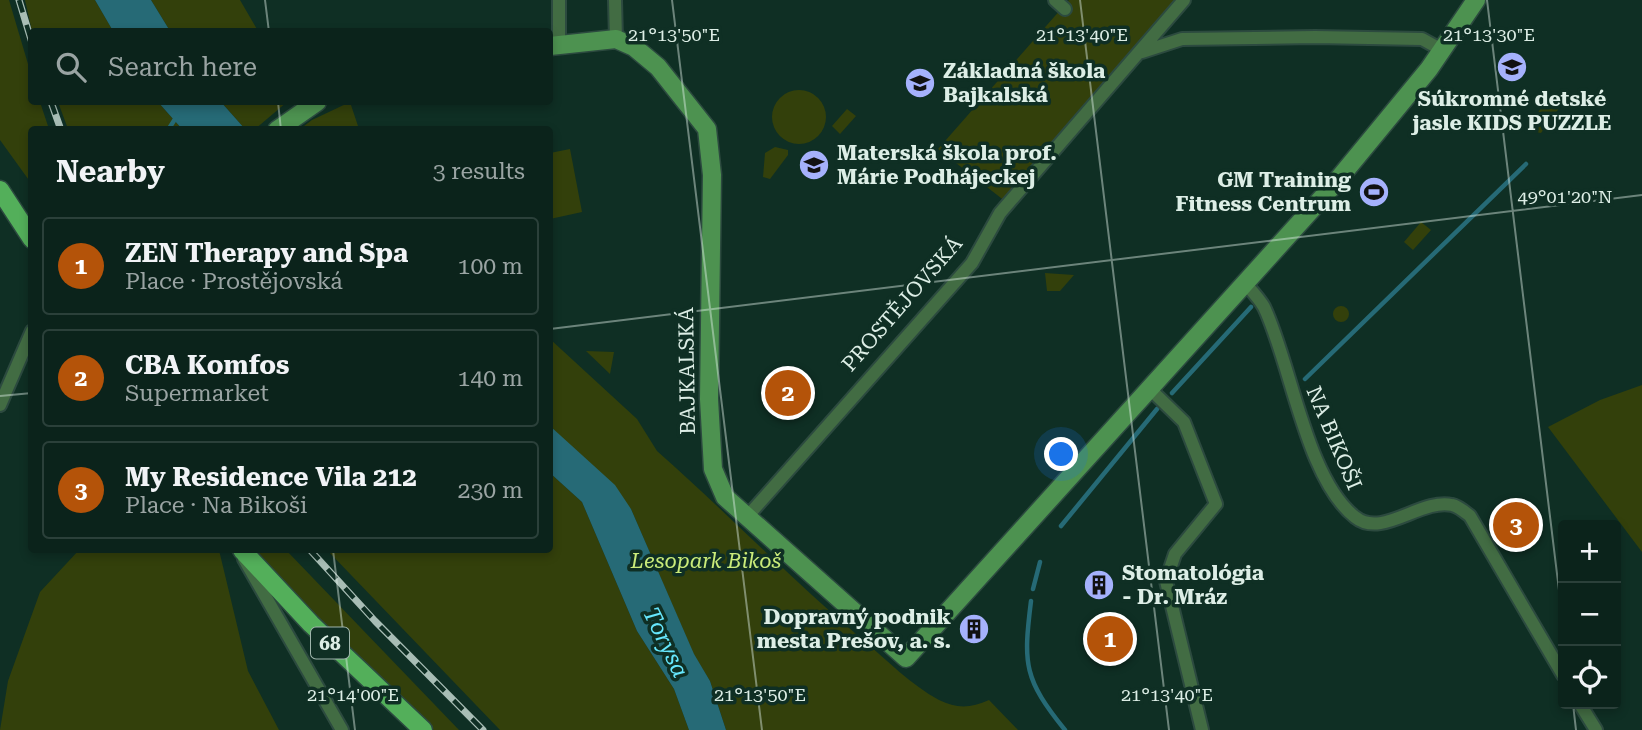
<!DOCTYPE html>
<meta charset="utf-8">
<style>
body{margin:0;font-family:"Roboto Serif",serif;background:#142b24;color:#f1f3f6}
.controls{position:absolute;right:21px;bottom:21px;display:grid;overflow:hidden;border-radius:7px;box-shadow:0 4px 10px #0003}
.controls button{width:63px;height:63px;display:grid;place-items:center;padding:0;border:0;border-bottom:2px solid #2b403a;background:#0b231b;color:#f1f3f6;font:35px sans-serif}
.you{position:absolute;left:1062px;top:455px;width:24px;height:24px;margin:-18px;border:5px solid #fff;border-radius:50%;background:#1a73e8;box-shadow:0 0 0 10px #1a73e833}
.badge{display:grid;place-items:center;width:46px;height:46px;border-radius:50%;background:#b45309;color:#fff;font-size:23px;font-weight:700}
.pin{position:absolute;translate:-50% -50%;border:4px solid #fff;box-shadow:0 2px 7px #0006}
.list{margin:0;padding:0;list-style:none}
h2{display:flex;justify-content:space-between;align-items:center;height:91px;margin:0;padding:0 28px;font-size:30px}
h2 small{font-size:23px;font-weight:400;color:#9aa4a3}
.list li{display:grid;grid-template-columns:46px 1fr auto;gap:21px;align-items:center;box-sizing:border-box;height:98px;margin:0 14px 14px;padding:0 14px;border:2px solid #2b403a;border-radius:7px}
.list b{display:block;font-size:26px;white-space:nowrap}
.list p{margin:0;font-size:23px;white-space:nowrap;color:#9aa4a3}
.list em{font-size:23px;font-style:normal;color:#9aa4a3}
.icon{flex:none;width:38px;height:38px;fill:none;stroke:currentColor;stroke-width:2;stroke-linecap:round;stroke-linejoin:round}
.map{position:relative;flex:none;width:1642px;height:730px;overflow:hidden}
.search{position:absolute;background:#0b231b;box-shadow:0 4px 10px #0003;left:28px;top:28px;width:525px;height:77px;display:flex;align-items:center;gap:18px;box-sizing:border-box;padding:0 24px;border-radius:7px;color:#9aa4a3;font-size:26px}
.panel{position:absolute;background:#0b231b;box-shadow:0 4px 10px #0003;left:28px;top:126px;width:525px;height:427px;border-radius:7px}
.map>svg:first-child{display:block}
.green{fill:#33400b}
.water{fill:#266a76}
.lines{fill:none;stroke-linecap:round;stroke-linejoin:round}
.stream{stroke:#266a76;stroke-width:4.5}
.street-casing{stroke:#2c4a3f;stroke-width:16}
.secondary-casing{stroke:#2c4a3f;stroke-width:21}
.primary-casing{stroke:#2c4a3f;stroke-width:21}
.street{stroke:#426c43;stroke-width:12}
.secondary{stroke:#4d9250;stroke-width:18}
.primary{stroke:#53af5a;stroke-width:18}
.rail-casing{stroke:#a8bdb5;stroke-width:7}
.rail{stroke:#0f2f24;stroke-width:4.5;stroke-dasharray:13;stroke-linecap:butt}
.ticks{fill:none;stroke:#ddeee6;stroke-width:2;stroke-opacity:0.45}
.labels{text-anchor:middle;stroke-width:7;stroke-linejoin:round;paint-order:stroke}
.shield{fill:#0f2f24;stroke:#9fb5ac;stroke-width:2}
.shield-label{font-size:19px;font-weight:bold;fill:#ddeee6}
.poi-label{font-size:21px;font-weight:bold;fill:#ddeee6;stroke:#0f2f24;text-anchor:start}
.street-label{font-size:21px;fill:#ddeee6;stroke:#0f2f24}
.park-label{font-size:21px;font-style:italic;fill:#caec7a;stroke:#0f2f24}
.water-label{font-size:23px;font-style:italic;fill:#66e7fd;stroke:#0f2f24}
.ticks-label{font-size:18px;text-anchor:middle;fill:#ddeee6;stroke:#0f2f24;stroke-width:7;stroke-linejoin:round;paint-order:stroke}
</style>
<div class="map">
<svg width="1642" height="730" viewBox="0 0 1642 730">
<rect width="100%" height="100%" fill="#0f2f24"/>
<!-- green -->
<path class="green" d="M0,0H9L31,74L32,102H40L49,129L32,130L31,183L0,140Z
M25,0H95L113,31H32Z
M151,0H240L258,31H170Z
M1069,0H1183L1010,205L938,149Z
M772 117a27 27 0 1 1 54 0a27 27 0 1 1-54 0Z
M58,102H158L182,129H68Z
M221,102H287L254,130L245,129Z
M350,102L359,129H300L312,120Z
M1543,105L1560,107L1541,133L1526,130Z
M847,109L856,116L840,134L832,126Z
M775,147L788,150V155L770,179L763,177L765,153Z
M570,149L582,212L550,219V153Z
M1421,222L1431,230L1413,250L1404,242Z
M1045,273L1074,275L1060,291H1047Z
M1333 314a8 8 0 1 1 16 0a8 8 0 1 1-16 0Z
M550,339L637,419L657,451C727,513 792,580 863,640C887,660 911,685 939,700C957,709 971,708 989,700L1018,730H726L710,681L694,655L631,509L550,426Z
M586,351L614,352L610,374Z
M1642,385V552L1548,427L1600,400Z
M550,473L582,502L637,631L674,689L689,730H500L327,550H550Z
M79,550H219L248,671L279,730H0L8,681L40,592Z
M246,550H286L459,730H434L324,625L263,558L257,563Z"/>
<!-- water -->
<path class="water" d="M95,0H151L170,31H113Z
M158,102H221L245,129H182Z
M550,426L615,485L631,509L694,654L710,681L726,730H689L674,689L637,631L582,502L550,473Z"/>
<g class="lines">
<!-- stream -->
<path class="stream" d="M168,130L177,116
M1305,379L1526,164
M1172,393L1251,307
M1061,526L1157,409
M1033,589L1040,562
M1031,601C1023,665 1024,679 1065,730"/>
<!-- street casing -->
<g class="street-casing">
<path id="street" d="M559,0V44
M615,0L616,39
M1055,0L1065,9
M1142,52L1182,39L1315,37L1422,39L1442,50
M1244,282C1251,290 1259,298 1264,307C1291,363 1306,479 1355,517C1382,539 1421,498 1452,505C1458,506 1465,512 1470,516L1563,675
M1149,388L1184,422L1216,504L1175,554L1166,581L1202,730
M0,405L32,331
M746,518L972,263L1000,213L1184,0
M244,559L342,730
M1580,704L1596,730"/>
</g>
<!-- secondary casing -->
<g class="secondary-casing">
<path id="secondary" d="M550,46L616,39L634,47L658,67L707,129L712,175L709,399L713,469L725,497L906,658L1331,188L1429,69L1476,0
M277,130L317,102"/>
</g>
<!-- primary casing -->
<g class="primary-casing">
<path id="primary" d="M0,190L32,239
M242,550L311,624L423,730"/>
</g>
<!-- street -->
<use href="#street" class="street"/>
<!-- secondary -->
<use href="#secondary" class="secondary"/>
<!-- primary -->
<use href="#primary" class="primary"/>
<!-- rail casing -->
<g class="rail-casing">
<path id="rail" d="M19,0L32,43
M51,102L61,130
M310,550L375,621L483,730"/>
</g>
<!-- rail -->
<use href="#rail" class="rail"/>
</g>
<!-- ticks -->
<path class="ticks" d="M265,0L269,32M672,0L762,730M1080,0L1169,730M1487,0L1563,623M278,102L281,130M550,329L1642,195M0,396L32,393M333,550L355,730M1573,704L1576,730"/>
<!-- icons -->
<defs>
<g id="school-disc" transform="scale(1.575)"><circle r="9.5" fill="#a5b1fc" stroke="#0f2f24"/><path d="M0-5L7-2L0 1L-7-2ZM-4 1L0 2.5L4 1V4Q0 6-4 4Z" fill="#111"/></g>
<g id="stadium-disc" transform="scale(1.575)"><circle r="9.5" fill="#a5b1fc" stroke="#0f2f24"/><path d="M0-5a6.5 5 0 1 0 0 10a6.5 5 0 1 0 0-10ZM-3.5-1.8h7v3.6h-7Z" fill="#111"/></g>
<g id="building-disc" transform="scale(1.575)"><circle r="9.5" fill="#a5b1fc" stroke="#0f2f24"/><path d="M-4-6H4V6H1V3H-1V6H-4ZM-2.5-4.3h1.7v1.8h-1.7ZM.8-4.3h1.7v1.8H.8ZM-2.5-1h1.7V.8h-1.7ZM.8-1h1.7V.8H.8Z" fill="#111"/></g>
</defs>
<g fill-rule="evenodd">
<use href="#school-disc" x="1512" y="67"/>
<use href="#school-disc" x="920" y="83"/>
<use href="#school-disc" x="814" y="165"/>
<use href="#stadium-disc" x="1374" y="192"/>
<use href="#building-disc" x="1099" y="585"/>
<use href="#building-disc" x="974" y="629"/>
</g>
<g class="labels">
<!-- shield labels -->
<rect class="shield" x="311" y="627.5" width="38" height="31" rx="5"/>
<g class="shield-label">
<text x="330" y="650">68</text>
</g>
<!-- poi labels -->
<g class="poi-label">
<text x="943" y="78">Základná škola<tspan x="943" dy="24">Bajkalská</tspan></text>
<text x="1512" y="106" text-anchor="middle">Súkromné detské<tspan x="1512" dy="24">jasle KIDS PUZZLE</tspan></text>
<text x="837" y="160">Materská škola prof.<tspan x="837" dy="24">Márie Podhájeckej</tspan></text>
<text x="1351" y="187" text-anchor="end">GM Training<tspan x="1351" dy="24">Fitness Centrum</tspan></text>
<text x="1122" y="580">Stomatológia<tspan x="1122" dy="24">- Dr. Mráz</tspan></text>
<text x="951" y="624" text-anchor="end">Dopravný podnik<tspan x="951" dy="24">mesta Prešov, a. s.</tspan></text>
</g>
<!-- street labels -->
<g class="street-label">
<text transform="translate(902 304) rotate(-49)" y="7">PROSTĚJOVSKÁ</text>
<text transform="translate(687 371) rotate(-91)" y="7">BAJKALSKÁ</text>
<text transform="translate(1334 438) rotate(67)" y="7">NA BIKOŠI</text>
</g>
<!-- park labels -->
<g class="park-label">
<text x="706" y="568">Lesopark Bikoš</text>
</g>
<!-- water labels -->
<g class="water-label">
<text transform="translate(666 642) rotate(64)" y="8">Torysa</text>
</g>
</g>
<g class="ticks-label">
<text x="674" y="41">21°13'50"E</text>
<text x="1082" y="41">21°13'40"E</text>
<text x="1489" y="41">21°13'30"E</text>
<text x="1565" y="203">49°01'20"N</text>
<text x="353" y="701">21°14'00"E</text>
<text x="760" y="701">21°13'50"E</text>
<text x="1167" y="701">21°13'40"E</text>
</g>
</svg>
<div class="controls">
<button>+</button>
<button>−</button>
<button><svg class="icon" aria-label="locate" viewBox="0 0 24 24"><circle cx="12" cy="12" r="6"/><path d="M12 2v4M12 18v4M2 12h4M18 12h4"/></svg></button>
</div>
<div class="you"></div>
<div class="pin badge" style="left:1110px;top:639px">1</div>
<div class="pin badge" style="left:788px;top:393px">2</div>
<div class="pin badge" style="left:1516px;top:525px">3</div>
<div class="search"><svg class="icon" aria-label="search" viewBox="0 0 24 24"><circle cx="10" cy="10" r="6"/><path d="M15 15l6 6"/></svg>Search here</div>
<section class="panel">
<h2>Nearby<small>3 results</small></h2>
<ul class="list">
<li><span class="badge">1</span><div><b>ZEN Therapy and Spa</b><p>Place · Prostějovská</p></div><em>100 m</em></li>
<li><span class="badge">2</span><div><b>CBA Komfos</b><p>Supermarket</p></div><em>140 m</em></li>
<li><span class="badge">3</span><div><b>My Residence Vila 212</b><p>Place · Na Bikoši</p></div><em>230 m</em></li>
</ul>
</section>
</div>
